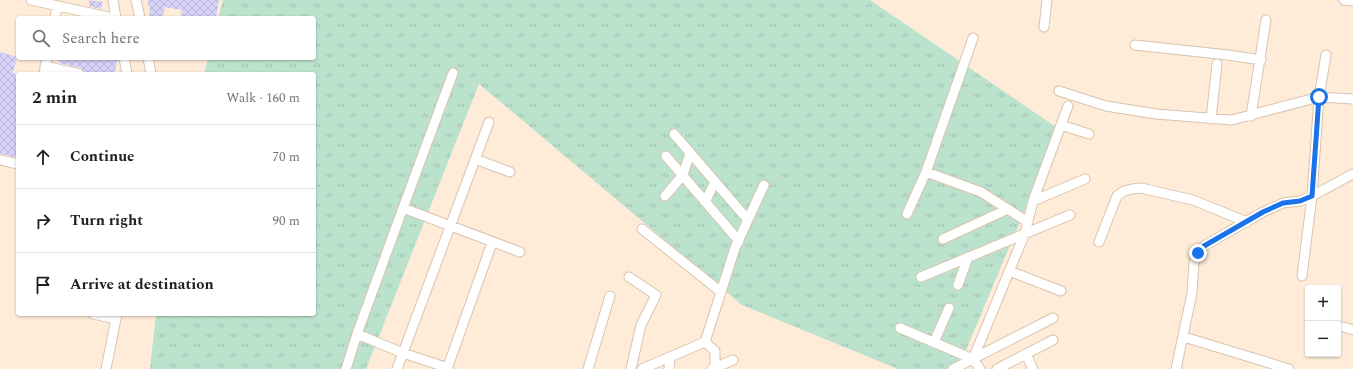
<!DOCTYPE html>
<meta charset="utf-8">
<style>
body{margin:0;font-family:Spectral,serif;background:#f6f6f6;color:#202124}
.controls{position:absolute;right:12px;bottom:12px;display:grid;overflow:hidden;border-radius:4px;box-shadow:0 1px 3px #0004}
.controls button{width:36px;height:36px;display:grid;place-items:center;padding:0;border:0;border-bottom:1px solid #e0e0e0;background:#fff;color:#202124;font:20px sans-serif}
.stop{position:absolute;width:12px;height:12px;margin:-9px;border:3px solid #1a73e8;border-radius:50%;background:#fff}
.stop.end{background:#1a73e8;border-color:#fff;box-shadow:0 1px 4px #0008}
.list{margin:0;padding:0;list-style:none}
h2{display:flex;justify-content:space-between;align-items:center;height:52px;margin:0;padding:0 16px;font-size:17px}
h2 small{font-size:13px;font-weight:400;color:#757577}
.list li{display:grid;grid-template-columns:26px 1fr auto;gap:12px;align-items:center;box-sizing:border-box;height:64px;padding:0 16px;border-top:1px solid #e0e0e0}
.list b{display:block;font-size:15px;white-space:nowrap}
.list em{font-size:13px;font-style:normal;color:#757577}
.icon{flex:none;width:22px;height:22px;fill:none;stroke:currentColor;stroke-width:2;stroke-linecap:round;stroke-linejoin:round}
.map{position:relative;flex:none;width:1353px;height:369px;overflow:hidden}
.search{position:absolute;background:#fff;box-shadow:0 1px 3px #0004;left:16px;top:16px;width:300px;height:44px;display:flex;align-items:center;gap:10px;box-sizing:border-box;padding:0 14px;border-radius:4px;color:#757577;font-size:15px}
.panel{position:absolute;background:#fff;box-shadow:0 1px 3px #0004;left:16px;top:72px;width:300px;height:244px;border-radius:4px}
.map>svg:first-child{display:block}
.grass{fill:url(#grass-tufts)}
.building{fill:url(#building-cross-hatch)}
.lines{fill:none;stroke-linecap:round;stroke-linejoin:round}
.minor-casing{stroke:#d9c4ad;stroke-width:11}
.minor{stroke:#fff;stroke-width:9}
.route{stroke:#1a73e8;stroke-width:5}
</style>
<div class="map">
<svg width="1353" height="369" viewBox="0 0 1353 369">
<defs>
<pattern id="grass-tufts" width="24" height="20" patternUnits="userSpaceOnUse"><rect width="24" height="20" fill="#bae2cd"/><path d="M3 7l-1-3M5 7V3M7 7l1-3M15 17l-1-3M17 17v-4M19 17l1-3" fill="none" stroke="#a0c1af"/></pattern>
<pattern id="building-cross-hatch" width="8" height="8" patternUnits="userSpaceOnUse"><rect width="8" height="8" fill="#d7d2f9"/><path d="M0 0l8 8M0 8l8-8" fill="none" stroke="#b8b4d4"/></pattern>
</defs>
<rect width="100%" height="100%" fill="#feecd9"/>
<!-- grass -->
<path class="grass" d="M223,0H870L1059,129L958,369H898L742,305L479,84L366,369H150L156,314H314V74H204L208,58H314V18H218Z"/>
<!-- building -->
<path class="building" d="M89,0L103,2L101,9L89,6Z
M148,0H219L216,18H180L182,10L165,7L162,18H149L150,5H148Z
M0,52L17,57L13,73L18,75V158L0,154Z
M60,58H113L118,59L114,74H90L91,73L85,72L80,68L59,63Z"/>
<g class="lines">
<!-- minor casing -->
<g class="minor-casing">
<path id="minor" d="M31,0L113,18
M113,0L116,18
M136,0L140,18
M1344,0L1353,1
M55,18L57,6
M1044,27L1047,0
M1135,45L1228,55L1261,60
M124,58L127,74
M148,58L151,74
M45,66L79,74
M44,74L47,58
M1059,91L1106,106L1156,114L1232,120L1319,97L1353,99
M1251,116L1266,20
M1211,119L1217,64
M1061,125L1089,134
M674,134L748,220
M666,156L739,241
M475,159L510,172
M0,160L18,164
M926,172L981,192L1028,222
M665,196L683,175L690,153
M1033,201L1085,179
M705,202L715,182
M403,208L453,73
M907,214L926,172L973,38
M642,229L721,292
M943,239L1008,209
M1099,242L1117,196L1124,191L1132,189L1141,188L1193,200L1247,222
M1009,271L1061,291
M1302,276L1312,196L1353,174
M629,277L656,295L641,325L631,369
M921,277L1070,215
M958,285L968,257
M93,314L116,319
M1343,327L1353,330
M900,328L973,359L980,369
M1184,337L1289,369
M705,342L735,248L764,185
M934,342L949,308
M1026,354L1033,369
M973,359L1025,233L1033,201L1068,106
M448,368L403,353L357,334L403,208L520,252
M106,369L117,314
M346,369L357,334
M397,369L489,122
M447,369L492,243
M588,369L610,296
M642,369L705,342L715,351V369
M669,369L670,357
M712,369L733,360
M953,369L1053,318
M997,369L1053,340
M1176,369L1192,293L1194,263L1198,253L1204,246L1263,212L1283,203L1300,201L1312,196L1319,97L1326,55"/>
</g>
<!-- minor -->
<use href="#minor" class="minor"/>
</g>
<g class="lines">
<!-- route -->
<path class="route" d="M1198,253L1204,246L1263,212L1283,203L1300,201L1312,196L1319,97"/>
</g>
</svg>
<div class="controls">
<button>+</button>
<button>−</button>
</div>
<div class="stop" style="left:1319px;top:97px"></div>
<div class="stop end" style="left:1198px;top:253px"></div>
<div class="search"><svg class="icon" aria-label="search" viewBox="0 0 24 24"><circle cx="10" cy="10" r="6"/><path d="M15 15l6 6"/></svg>Search here</div>
<section class="panel">
<h2>2 min<small>Walk · 160 m</small></h2>
<ul class="list">
<li><svg class="icon" aria-label="ahead" viewBox="0 0 24 24"><path d="M12 20V5M6 11l6-6 6 6"/></svg><div><b>Continue</b></div><em>70 m</em></li>
<li><svg class="icon" aria-label="right" viewBox="0 0 24 24"><path d="M7 20v-9h11M14 6l5 5-5 5"/></svg><div><b>Turn right</b></div><em>90 m</em></li>
<li><svg class="icon" aria-label="arrive" viewBox="0 0 24 24"><path d="M6 21V4h12l-3 4 3 4H6"/></svg><div><b>Arrive at destination</b></div></li>
</ul>
</section>
</div>
